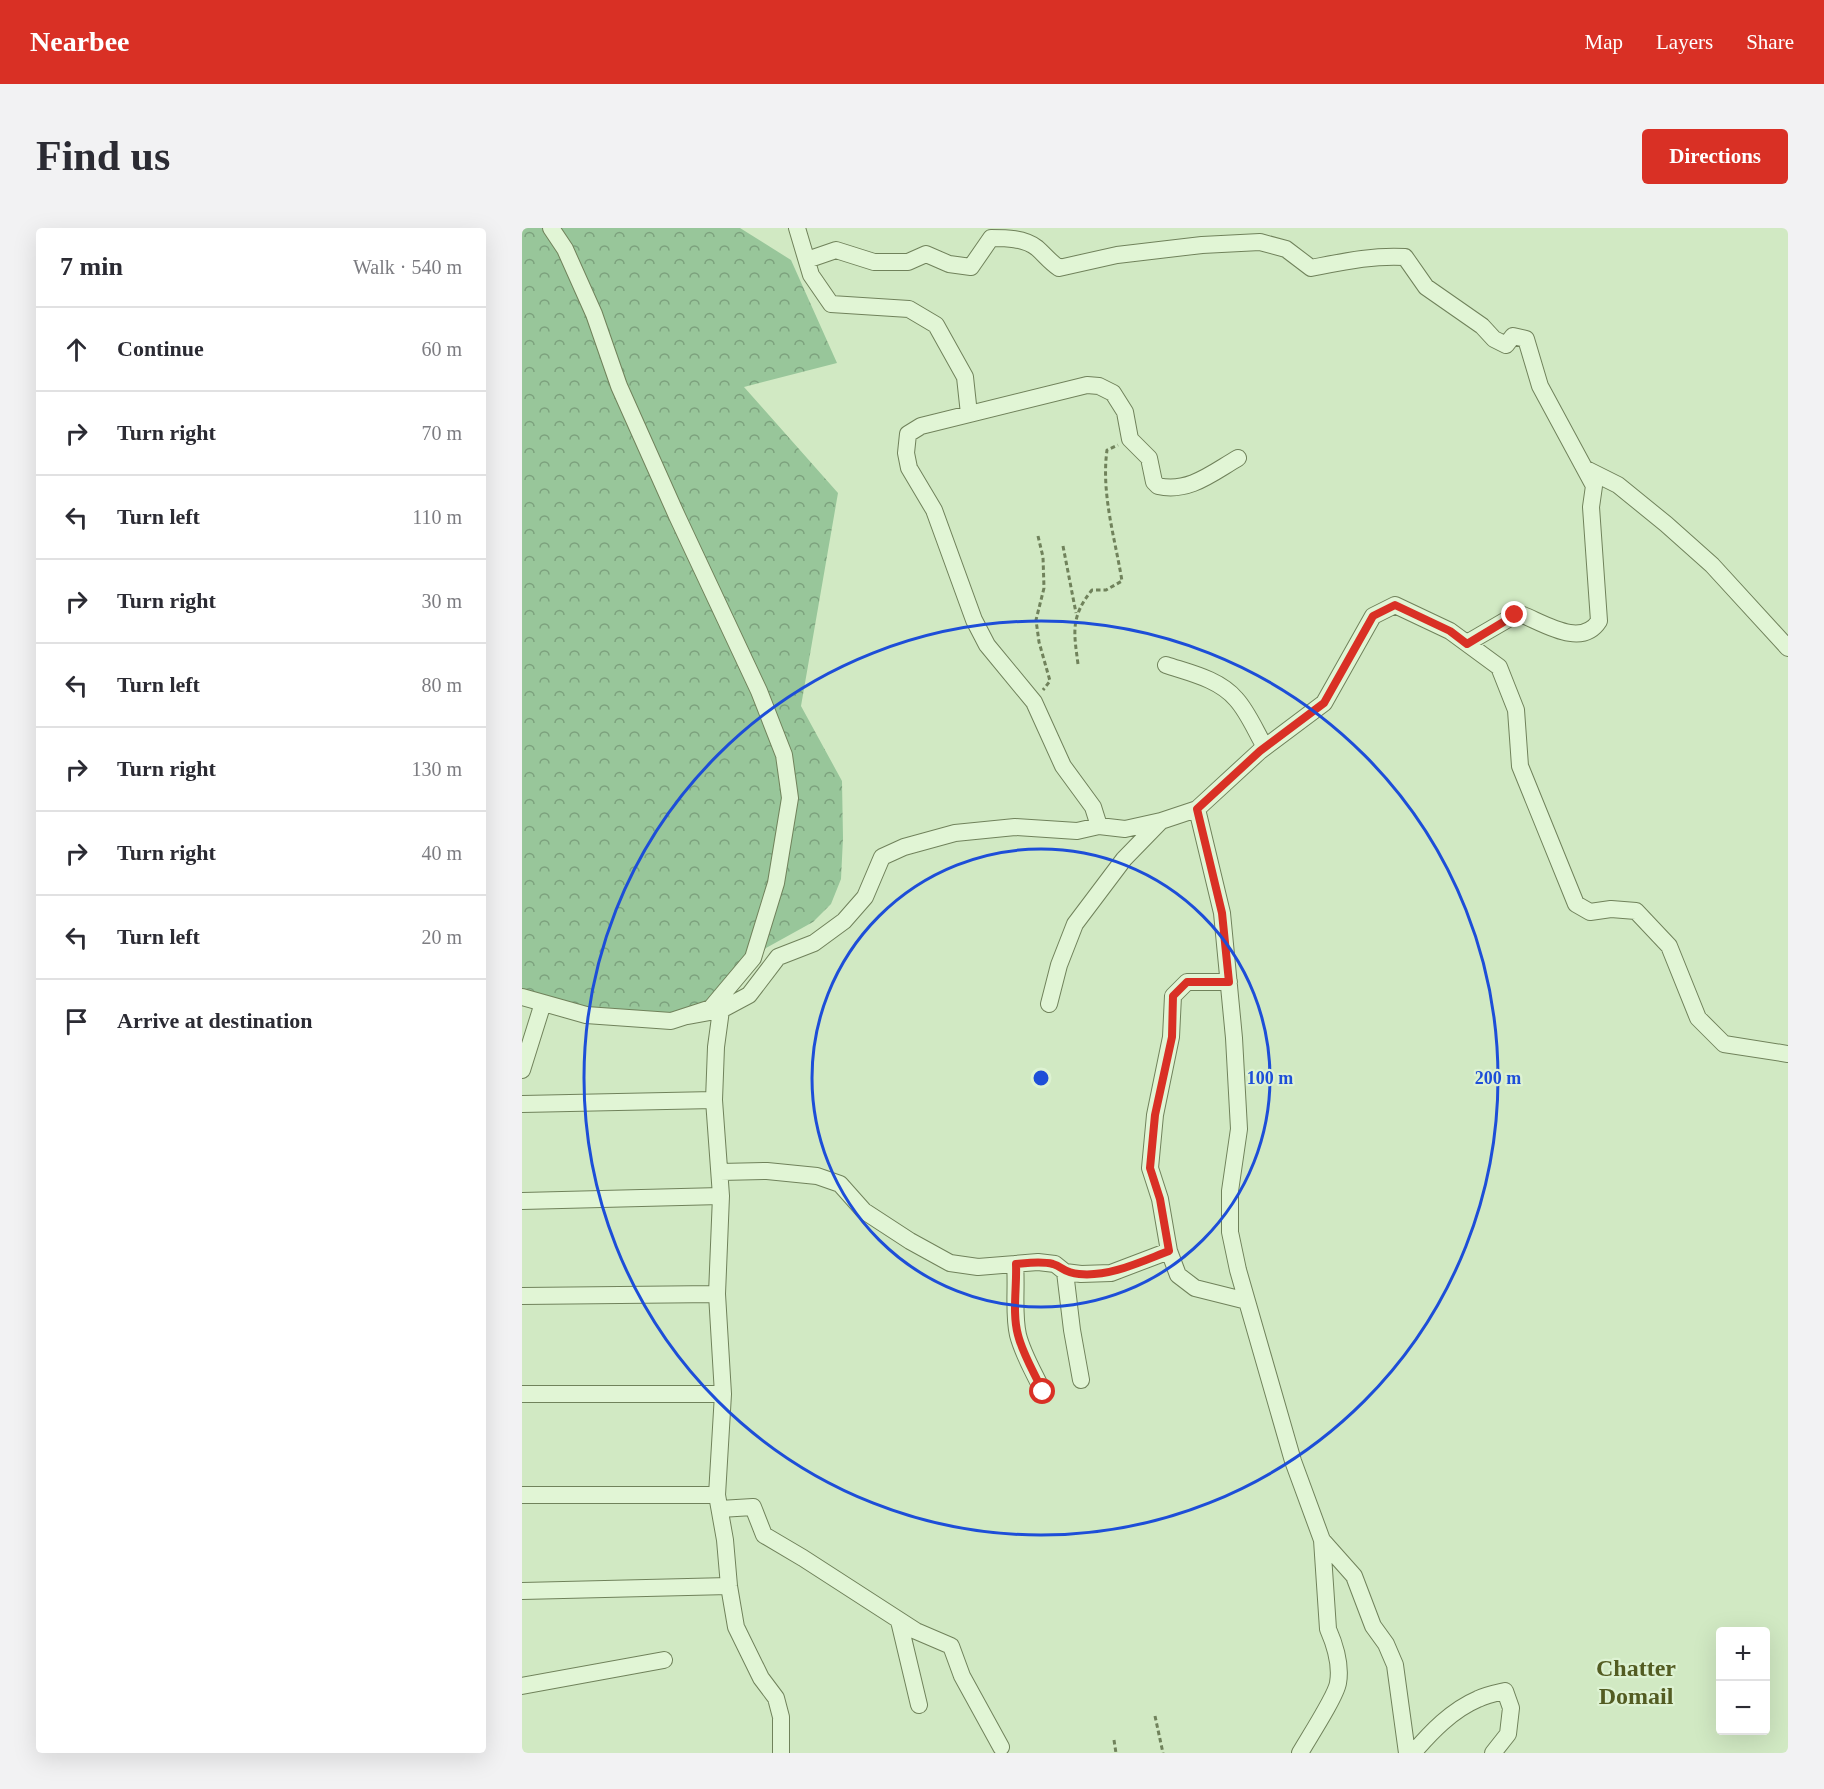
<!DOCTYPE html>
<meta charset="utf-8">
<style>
body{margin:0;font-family:"Times New Roman",serif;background:#f2f2f3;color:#2b2b33}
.controls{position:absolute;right:18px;bottom:18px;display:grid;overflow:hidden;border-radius:6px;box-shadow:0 6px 24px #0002}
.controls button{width:54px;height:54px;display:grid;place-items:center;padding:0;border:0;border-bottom:2px solid #e1e1e2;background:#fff;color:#2b2b33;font:30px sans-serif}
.stop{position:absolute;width:18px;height:18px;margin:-14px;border:4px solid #d93025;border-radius:50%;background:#fff}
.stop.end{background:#d93025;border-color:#fff;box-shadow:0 2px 6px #0008}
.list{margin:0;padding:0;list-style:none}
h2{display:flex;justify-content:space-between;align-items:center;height:78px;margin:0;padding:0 24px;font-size:26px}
h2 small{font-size:20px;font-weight:400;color:#7c7c81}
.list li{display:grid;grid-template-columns:39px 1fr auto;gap:18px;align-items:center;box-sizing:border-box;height:84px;padding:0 24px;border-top:2px solid #e1e1e2}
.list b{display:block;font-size:22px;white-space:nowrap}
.list em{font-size:20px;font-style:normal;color:#7c7c81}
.icon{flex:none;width:33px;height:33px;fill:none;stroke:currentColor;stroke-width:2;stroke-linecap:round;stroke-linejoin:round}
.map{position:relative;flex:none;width:1266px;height:1525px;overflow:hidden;border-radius:6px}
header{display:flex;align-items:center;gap:36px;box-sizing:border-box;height:84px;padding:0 30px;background:#d93025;color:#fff}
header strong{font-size:28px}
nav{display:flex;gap:33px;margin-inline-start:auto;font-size:21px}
.intro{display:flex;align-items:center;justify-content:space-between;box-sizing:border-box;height:144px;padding:0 36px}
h1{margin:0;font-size:42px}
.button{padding:15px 27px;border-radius:6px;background:#d93025;color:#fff;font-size:21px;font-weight:700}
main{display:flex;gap:36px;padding:0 36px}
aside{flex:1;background:#fff;border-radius:6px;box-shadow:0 6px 24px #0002}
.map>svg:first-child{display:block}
.forest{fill:url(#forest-crowns)}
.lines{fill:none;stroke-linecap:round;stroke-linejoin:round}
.minor-casing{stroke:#70825b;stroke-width:18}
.path{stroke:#70825b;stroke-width:3;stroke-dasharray:4.5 3;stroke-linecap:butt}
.minor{stroke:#e1f5d5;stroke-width:16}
.route{stroke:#d93025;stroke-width:8}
.ring{fill:none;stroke:#1d4ed8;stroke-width:3}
.labels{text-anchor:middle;stroke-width:4.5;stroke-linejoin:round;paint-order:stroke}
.district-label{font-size:24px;font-weight:bold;fill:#535c22;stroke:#ddf2d2}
.centre{fill:#1d4ed8;stroke:#ddf2d2;stroke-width:3}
.ring-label{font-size:18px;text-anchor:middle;font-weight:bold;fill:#1d4ed8;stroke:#ddf2d2;stroke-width:4.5;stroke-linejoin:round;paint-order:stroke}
</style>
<header>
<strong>Nearbee</strong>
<nav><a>Map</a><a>Layers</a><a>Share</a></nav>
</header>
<div class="intro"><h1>Find us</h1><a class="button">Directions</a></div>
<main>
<aside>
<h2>7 min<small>Walk · 540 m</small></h2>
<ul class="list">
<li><svg class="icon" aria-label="ahead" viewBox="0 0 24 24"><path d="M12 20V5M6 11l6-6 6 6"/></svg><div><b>Continue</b></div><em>60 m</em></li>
<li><svg class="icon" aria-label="right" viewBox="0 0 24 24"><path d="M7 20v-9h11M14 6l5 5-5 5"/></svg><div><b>Turn right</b></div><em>70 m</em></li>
<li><svg class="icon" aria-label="left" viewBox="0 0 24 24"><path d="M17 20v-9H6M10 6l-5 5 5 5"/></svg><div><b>Turn left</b></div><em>110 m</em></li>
<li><svg class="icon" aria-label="right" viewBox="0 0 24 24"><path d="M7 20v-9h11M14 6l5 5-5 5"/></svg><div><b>Turn right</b></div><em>30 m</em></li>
<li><svg class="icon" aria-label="left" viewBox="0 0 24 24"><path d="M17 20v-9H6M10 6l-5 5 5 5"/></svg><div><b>Turn left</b></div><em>80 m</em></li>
<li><svg class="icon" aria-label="right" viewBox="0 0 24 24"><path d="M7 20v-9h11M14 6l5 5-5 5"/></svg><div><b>Turn right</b></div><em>130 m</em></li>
<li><svg class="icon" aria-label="right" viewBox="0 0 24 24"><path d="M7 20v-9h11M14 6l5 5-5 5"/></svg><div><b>Turn right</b></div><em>40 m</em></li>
<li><svg class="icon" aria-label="left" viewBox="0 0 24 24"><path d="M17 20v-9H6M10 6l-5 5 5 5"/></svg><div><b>Turn left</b></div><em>20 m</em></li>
<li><svg class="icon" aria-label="arrive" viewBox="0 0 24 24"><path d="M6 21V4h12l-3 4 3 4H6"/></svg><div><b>Arrive at destination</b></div></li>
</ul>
</aside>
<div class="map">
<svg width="1266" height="1525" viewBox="0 0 1266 1525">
<defs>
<pattern id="forest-crowns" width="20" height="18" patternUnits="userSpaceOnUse" patternTransform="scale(1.5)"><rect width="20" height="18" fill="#98c69a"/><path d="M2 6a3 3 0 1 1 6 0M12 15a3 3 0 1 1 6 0" fill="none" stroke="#7ca17d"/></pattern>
</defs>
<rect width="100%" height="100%" fill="#d1e9c3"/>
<!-- forest -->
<path class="forest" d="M0,0H218L269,32L315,135L222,159L316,265L279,478L320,553L321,610L319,651L309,676L291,694L244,720L219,753L149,793L0,769Z"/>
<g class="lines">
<!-- minor casing -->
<g class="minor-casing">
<path id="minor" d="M275,0L289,47L309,76L387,81L414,97L443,149L447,186
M285,32L314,22L352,34H386L404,26L427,36L449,39L469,10C484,10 502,10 515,20C523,27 528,34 537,40L595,27L680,17L738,14L764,21L789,40C820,34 851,27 883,29L904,59L960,98L972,111L984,117L991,108L1004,111L1018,158L1072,258L1069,279L1077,393C1060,420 1023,396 1001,387H993L945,415
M1064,241L1096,257L1144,296L1190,337L1266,420
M644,437C668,445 697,451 714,471C726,484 734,504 743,519
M675,581L700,685L712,810L717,901L708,963V1004L716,1042L771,1233L800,1312L832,1348L851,1398L864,1416L873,1437L885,1525
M577,598L571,579L541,538L512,474L465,417L452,392L412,282L387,240L384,225L386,206L399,198L565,157L577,158L591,165L603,184L608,211L627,230L632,254L636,258C667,265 690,245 716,230
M707,754H665L651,768L649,809L633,887L628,940L638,971L647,1023L656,1047L673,1060L725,1073
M0,769L64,787L149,793L189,780L231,730L254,655L268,570L262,527L237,463L155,288L97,158L72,86L43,21L29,0
M527,776L537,737L553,696L602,631L639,593
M199,782L194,819L192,872L199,968L195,1066L201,1166L195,1267L203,1312L207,1358L214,1399L239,1450L254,1470L259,1489V1525
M166,788L199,782L227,767L256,729L292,715L322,693L343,669L360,629L382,619L433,605L493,599L555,603L577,598L603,601L639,593L675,581L738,523L802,475L851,388L873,377L928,403L977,439L994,482L998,538L1054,676L1068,684L1089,681L1114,683L1147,718L1176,790L1202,816L1266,826
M0,842L21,775
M0,876L192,872
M198,944L245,943L295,948L318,956L342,983L388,1013L428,1035L456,1039L516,1034L533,1036L543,1044L559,1046L589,1045L647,1023
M0,973L199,968
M493,1036C495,1059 491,1086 496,1107C501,1127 513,1146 521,1164
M543,1044L550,1102L559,1152
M0,1068L195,1066
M0,1166H201
M0,1267H195
M198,1281L231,1279L242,1307L281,1330L394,1403L429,1418L440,1448L479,1519
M0,1363L207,1358
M377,1393L397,1477
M0,1458L142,1432
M778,1525C786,1511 814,1468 816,1455C819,1438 813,1417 806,1401L800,1312
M891,1525C909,1504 930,1482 956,1471C964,1467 974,1465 983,1463L989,1480L986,1506L971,1525"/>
</g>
<!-- path -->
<path class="path" d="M516,308L521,329L522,360L514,392L517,414L528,453L521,462
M541,318L554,385
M556,436C552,405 548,389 570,362H584L600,353C593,310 579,266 585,222L596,217
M633,1488L641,1525
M592,1512L594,1525"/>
<!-- minor -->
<use href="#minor" class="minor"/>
</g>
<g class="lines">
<!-- route -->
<path class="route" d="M521,1164C513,1146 501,1127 496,1107C490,1085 495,1059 494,1036C506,1035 519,1033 531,1036C541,1039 542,1045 557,1046C588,1049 618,1034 647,1023L638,971L628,940L633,887L650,809L651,768L665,754H707L700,685L675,581L738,523L802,475L851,388L873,377L928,403L945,416L993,387"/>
</g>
<!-- distance rings -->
<g class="ring">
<circle cx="519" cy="850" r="229"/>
<circle cx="519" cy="850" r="457"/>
</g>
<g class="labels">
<!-- district labels -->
<g class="district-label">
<text x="1114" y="1448">Chatter<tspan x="1114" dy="28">Domail</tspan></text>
</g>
</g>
<circle cx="519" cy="850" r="9" class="centre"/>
<g class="ring-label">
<text x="748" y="856">100 m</text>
<text x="976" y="856">200 m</text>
</g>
</svg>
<div class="controls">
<button>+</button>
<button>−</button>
</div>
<div class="stop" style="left:521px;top:1164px"></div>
<div class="stop end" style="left:993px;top:387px"></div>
</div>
</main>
